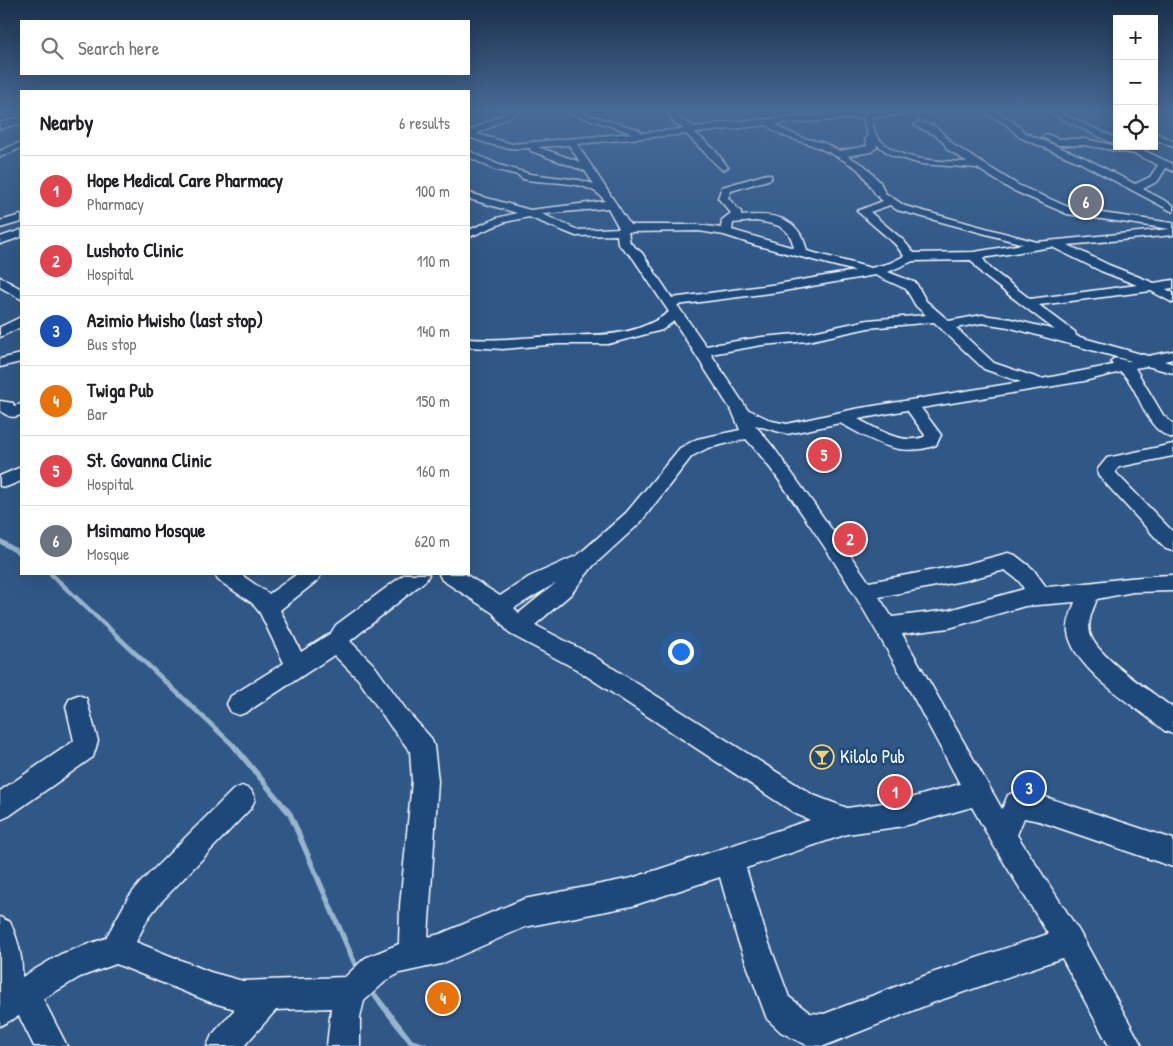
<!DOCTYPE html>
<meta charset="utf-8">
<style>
body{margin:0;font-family:"Patrick Hand",sans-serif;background:#f6f6f6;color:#202124}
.controls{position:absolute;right:15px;top:15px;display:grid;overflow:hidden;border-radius:0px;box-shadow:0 5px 20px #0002}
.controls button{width:45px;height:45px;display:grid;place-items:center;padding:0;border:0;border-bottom:1px solid #e0e0e0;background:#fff;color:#202124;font:25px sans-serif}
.you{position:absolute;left:680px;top:651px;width:18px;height:18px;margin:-12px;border:4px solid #fff;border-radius:50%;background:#1a73e8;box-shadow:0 0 0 8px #1a73e833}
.badge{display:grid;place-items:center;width:32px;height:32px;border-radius:50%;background:#2563eb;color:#fff;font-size:16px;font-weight:700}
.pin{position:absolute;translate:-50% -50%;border:2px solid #fff;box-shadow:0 1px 5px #0006}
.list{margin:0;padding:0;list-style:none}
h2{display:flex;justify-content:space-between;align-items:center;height:65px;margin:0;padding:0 20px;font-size:21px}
h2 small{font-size:16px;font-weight:400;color:#757577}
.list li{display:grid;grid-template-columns:32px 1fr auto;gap:15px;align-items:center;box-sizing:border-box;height:70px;padding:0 20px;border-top:1px solid #e0e0e0}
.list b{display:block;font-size:19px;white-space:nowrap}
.list p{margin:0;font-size:16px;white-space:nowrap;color:#757577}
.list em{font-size:16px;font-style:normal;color:#757577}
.icon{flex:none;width:28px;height:28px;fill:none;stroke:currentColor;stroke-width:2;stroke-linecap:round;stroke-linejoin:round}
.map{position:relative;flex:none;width:1173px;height:1046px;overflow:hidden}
.search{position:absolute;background:#fff;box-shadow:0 5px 20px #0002;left:20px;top:20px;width:450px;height:55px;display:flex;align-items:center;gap:12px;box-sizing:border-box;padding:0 18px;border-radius:0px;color:#757577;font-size:19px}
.panel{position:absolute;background:#fff;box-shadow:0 5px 20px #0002;left:20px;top:90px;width:450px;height:485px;border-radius:0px}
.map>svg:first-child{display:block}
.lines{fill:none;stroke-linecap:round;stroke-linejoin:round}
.stream-far1{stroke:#97b5cb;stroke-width:4.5}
.stream{stroke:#97b5cb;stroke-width:5.5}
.minor-casing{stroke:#fff;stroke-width:3}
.minor{fill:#1f4a7a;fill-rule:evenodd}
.labels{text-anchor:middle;stroke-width:5;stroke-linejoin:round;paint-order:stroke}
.near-poi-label{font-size:18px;fill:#fff;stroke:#1f4a7a;text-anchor:start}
</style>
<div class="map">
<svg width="1173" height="1046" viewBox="0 0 1173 1046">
<rect width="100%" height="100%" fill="#305887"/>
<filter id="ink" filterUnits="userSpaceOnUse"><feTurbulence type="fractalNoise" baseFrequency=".02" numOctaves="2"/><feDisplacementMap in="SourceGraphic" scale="10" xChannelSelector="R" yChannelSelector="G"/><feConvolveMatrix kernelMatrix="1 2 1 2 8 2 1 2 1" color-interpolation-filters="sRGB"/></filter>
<g filter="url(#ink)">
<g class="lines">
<!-- stream-far1 -->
<path class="stream-far1" d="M0,541L21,554
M51,574L235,747"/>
<!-- stream -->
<path class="stream" d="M234,746L290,814L358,971
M370,989L411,1042L425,1046"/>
<!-- minor casing -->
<g class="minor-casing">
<path id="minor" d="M512,110H522L477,134L512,144L632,133L560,110H572L640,130L641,133L684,129L674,123L668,114L671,110H680L676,114L680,119L695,127L729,122L900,110H936L932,112L871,117C874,122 873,131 876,135C895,162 939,161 967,162L947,149C941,132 924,132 914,125L918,122L935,126L955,146L1018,185L1073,209L1173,223V235L1068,245L1109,265L1154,283L1173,280V288L1166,289L1173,293V303L1151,291L1039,305L1075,332L1076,336L1148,356L1173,351V359L1164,361L1173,364V373L1147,366L1135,368L1163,415L1173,424V438C1143,430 1141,389 1121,372L1084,381L921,408L941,435L936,445C898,459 872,440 840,423L787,434L755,425L774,448L869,582L967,564L1008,553L1015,555L1033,569L1046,587C1089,584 1130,576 1173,575V591L1133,592L1097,599C1093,609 1087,622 1090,633C1095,656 1154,693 1173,708V734L1165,731C1136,706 1074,671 1068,632C1067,622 1072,611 1075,602L1025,606L949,628L902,634L1002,809L1008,795L1017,791L1039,795L1173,839V867L1039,821L1024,818L1017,835L1079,931L1142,1046H1109L1062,958L932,1003L824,1046L807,1045L796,1040L781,1032L767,1019L737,938L720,877L632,906L525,927L441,964L400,973L387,980L364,1001L360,1017V1046H327L331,1008L276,1010L244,1046H207L212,1035L235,1009L210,1002L116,964L80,977L43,999L67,1046H34L19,1016L0,1026V917L10,922C18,939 23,958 22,977L61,954L106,938L128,898L140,883L233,790L242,786L251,790L255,799L251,808L160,903L148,918L136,942L210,972L243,981L345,977L365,958L399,944L400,906L412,781L410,751L391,727L358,679L334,655L247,712L239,715L231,712L227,704L231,696L284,663L260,613L252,603L218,580L215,574H240L269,594L297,574H321L318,580L280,610L301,652L331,633L336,625L405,574H429L426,580L350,641L374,665L407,711L431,738L434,746L438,781L428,937L440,934L524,899L632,878L810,820L796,814L576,669L510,634L493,613L442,580L439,574H465L500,596L529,577L578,555L626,513L680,448L697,439L740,430L733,413L674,321L662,330L608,344H558L503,349L469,347V339C500,341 527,337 558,336C600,334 632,339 669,312L633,258L618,244L617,235L576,236L529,217L505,222L469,237V230L497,218L517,213L469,199V193L530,210L605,201C590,178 548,185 523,179L518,175L493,169L469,157V151L499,165L530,174L579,180L594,184L585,171L531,151L530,148C507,150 490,145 469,137V131ZM863,118L868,137L865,139L867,146L839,151L824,143L803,138L782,129L776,124ZM767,125C784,140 800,139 819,148C831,153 846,161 856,168C868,177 871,193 883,201L857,211L895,244L904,256L890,263L871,268L807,251C799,216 773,213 741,216V212L728,198L731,191L771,179V175L767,174L722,187L718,198L731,213L722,220L721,228L699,225H630L577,144L686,134C693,140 720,169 723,170L728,167L726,165L714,149L695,133ZM876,144L891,155L921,164L977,168L1010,189L1067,214L1170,229L1037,242L905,206L885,193L880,182L864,165L847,156L871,152L877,147ZM569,145L580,162L538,147ZM890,205L897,210L1023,244L974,252L914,253L903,240L870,212ZM608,208L619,228L578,230L542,214ZM755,221C776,224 790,225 794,248L732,230L733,223ZM699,231L724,235L755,245L855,271L778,284L672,298L642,253L630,243L628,232ZM1052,247L1101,271L1137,285L1030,299L991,269L982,258ZM971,260L983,275L1055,330L1011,319L982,315L949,321L926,301L916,283L888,272L913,261ZM875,275L906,289L916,306L926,315L868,320L808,333L762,337L706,346L677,305L778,292ZM934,322L984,369L1021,382L855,409L787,424L772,421L747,409L711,354L762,345L808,341L868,328ZM982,323L1008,327L1131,361C1124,362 1120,357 1113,359L1111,362L1113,365L1041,379L994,363L956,328ZM907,410L925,435L924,437C901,445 877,429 858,419ZM746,439C769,463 786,491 805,518C864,603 912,694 960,784L904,800L847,808L813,795L592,655L535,625L571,594L593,566L640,523L692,456L708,448ZM1005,570L1019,581L1024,589L949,610L892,617L879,597L967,580ZM556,583L519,613L514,608ZM972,807L994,846L1048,934L932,973L824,1014L810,1013L789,997L767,938L746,868L847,834L904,826Z
M982,110H992L1013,121L1025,133L1085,158L1135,184L1150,177L1158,165L1135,154L1084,145H1058L1042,137L1046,134L1059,139H1084L1122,147L1134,146L1173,164V171L1166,168L1158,181L1143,189L1173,205V212L1079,162L1019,137L1007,125Z
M1044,110H1054L1116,138L1117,141L1110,142Z
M1108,110H1117V114Z
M21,117V123L0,129V123Z
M1154,132L1173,141V147L1154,139Z
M21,142V148L0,157V151Z
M21,215V222L0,228V221Z
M21,230V237L0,244V237Z
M0,277L21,289V299L0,287Z
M21,317V327L0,337V327Z
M21,354V362L0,367V359Z
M0,401L13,403L14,406L21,404V415C10,419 9,416 0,411Z
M1173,444V456L1119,467L1116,470V473L1173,532V551L1166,549L1098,475V469L1107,458Z
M21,467V481L6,487L0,486V476Z
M78,695L86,698L98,741L93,757L9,816L0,820V791L74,741L66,706L70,698Z"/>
</g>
<!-- minor -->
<use href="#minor" class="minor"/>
</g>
</g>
<!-- sky -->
<linearGradient id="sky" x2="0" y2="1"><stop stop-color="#1a304a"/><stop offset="0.43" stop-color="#486a96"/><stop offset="1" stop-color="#486a96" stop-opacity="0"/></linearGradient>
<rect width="1173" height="256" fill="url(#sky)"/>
<!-- icons -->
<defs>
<g id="bar-ring" transform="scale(1.25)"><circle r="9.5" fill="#1f4a7a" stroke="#ffd166" stroke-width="1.5"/><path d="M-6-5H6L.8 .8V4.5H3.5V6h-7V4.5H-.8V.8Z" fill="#ffd166"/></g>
</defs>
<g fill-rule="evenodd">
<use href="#bar-ring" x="822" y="757"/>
</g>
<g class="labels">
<!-- near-poi labels -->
<g class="near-poi-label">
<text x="840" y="763">Kilolo Pub</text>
</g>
</g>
</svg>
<div class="controls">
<button>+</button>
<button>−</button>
<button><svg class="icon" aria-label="locate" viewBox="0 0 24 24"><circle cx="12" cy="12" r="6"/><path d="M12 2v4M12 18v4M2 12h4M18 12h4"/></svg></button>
</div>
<div class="you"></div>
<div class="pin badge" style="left:895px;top:792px;background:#e0444e">1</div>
<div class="pin badge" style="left:850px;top:539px;background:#e0444e">2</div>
<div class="pin badge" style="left:1029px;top:788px;background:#1a4fb4">3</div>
<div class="pin badge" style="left:443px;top:998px;background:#e8710a">4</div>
<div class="pin badge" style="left:824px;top:455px;background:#e0444e">5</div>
<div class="pin badge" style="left:1086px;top:202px;background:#6b7280">6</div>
<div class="search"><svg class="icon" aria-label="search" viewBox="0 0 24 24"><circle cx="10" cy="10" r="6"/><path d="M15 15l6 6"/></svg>Search here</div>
<section class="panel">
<h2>Nearby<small>6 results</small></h2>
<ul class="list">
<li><span class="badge" style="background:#e0444e">1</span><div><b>Hope Medical Care Pharmacy</b><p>Pharmacy</p></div><em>100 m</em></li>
<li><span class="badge" style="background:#e0444e">2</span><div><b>Lushoto Clinic</b><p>Hospital</p></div><em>110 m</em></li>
<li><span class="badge" style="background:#1a4fb4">3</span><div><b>Azimio Mwisho (last stop)</b><p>Bus stop</p></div><em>140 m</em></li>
<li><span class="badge" style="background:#e8710a">4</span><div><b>Twiga Pub</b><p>Bar</p></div><em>150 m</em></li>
<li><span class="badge" style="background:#e0444e">5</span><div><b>St. Govanna Clinic</b><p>Hospital</p></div><em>160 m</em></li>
<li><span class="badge" style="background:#6b7280">6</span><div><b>Msimamo Mosque</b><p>Mosque</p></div><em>620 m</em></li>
</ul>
</section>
</div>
